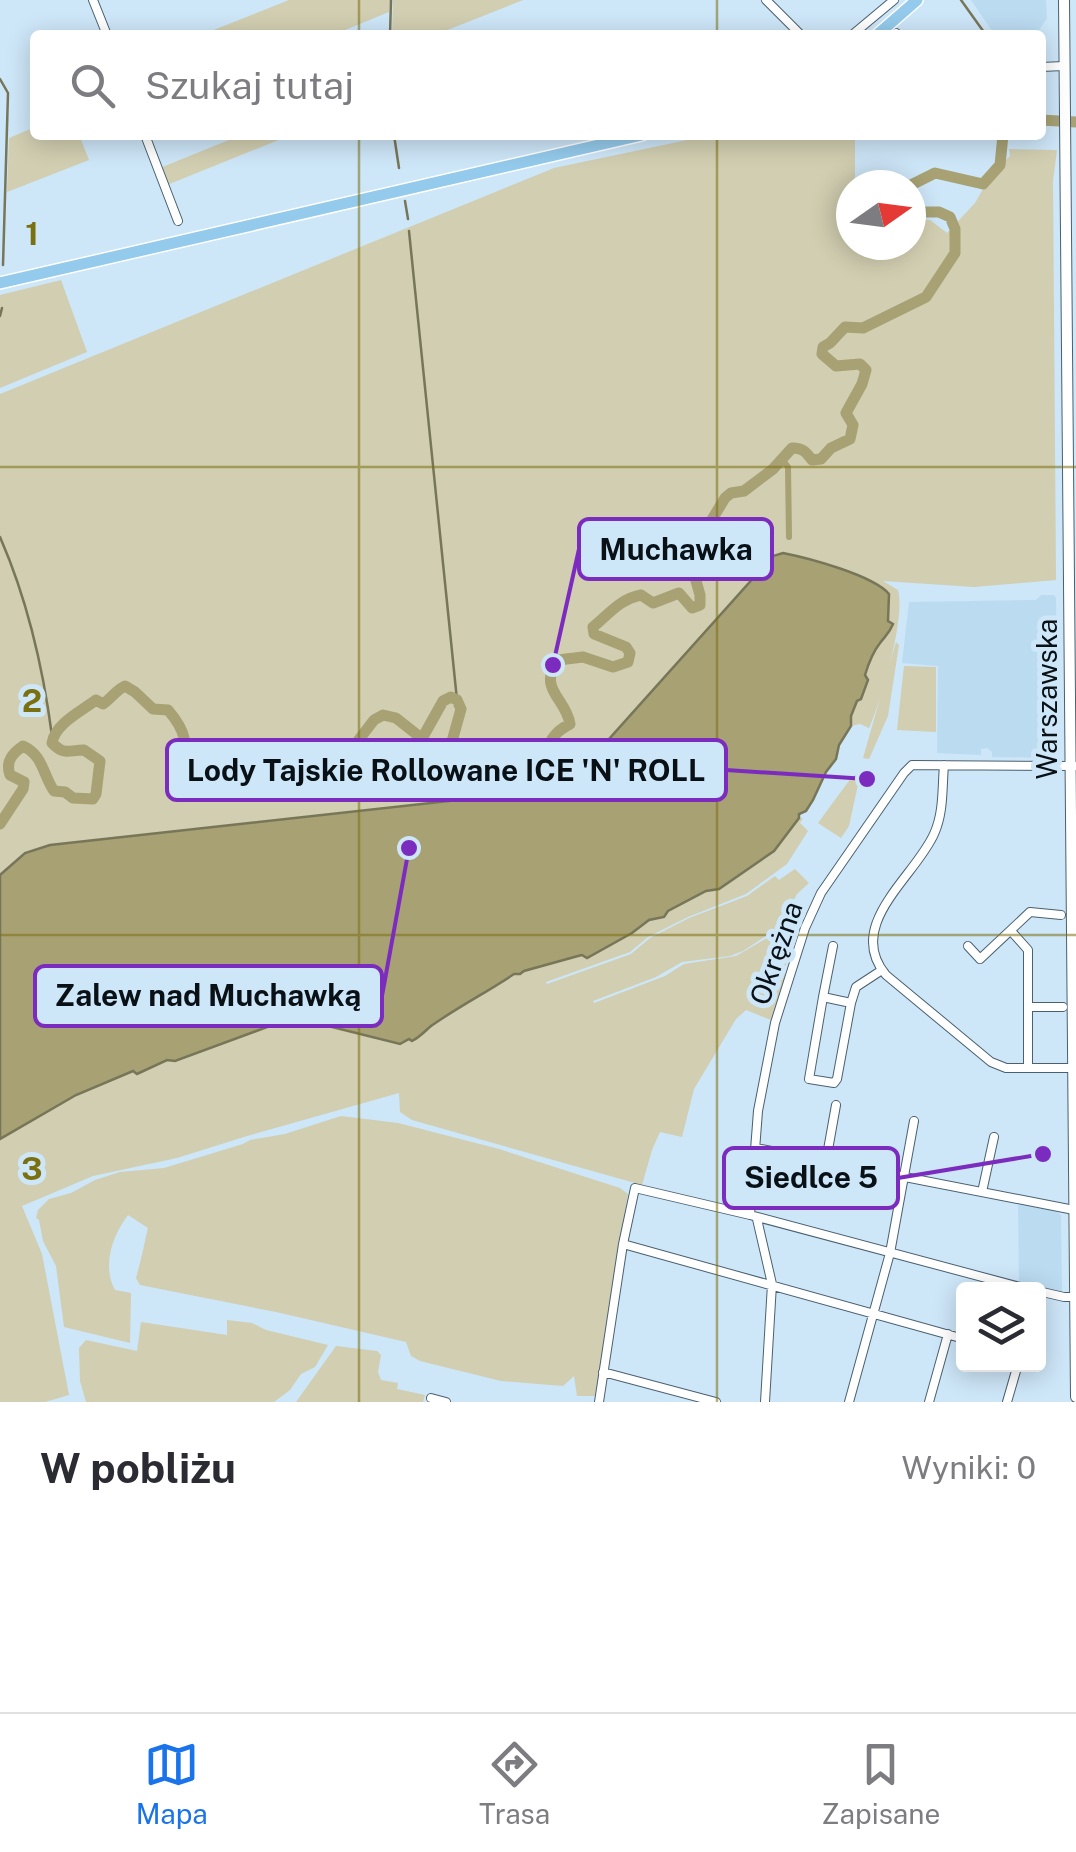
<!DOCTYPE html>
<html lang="pl">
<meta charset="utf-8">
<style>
body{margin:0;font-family:"Public Sans",sans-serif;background:#f7f7f7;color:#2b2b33}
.controls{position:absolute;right:30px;bottom:30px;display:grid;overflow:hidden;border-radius:10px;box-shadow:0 5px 25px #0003}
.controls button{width:90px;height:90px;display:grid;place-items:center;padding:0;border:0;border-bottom:2px solid #e1e1e2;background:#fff;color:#2b2b33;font:50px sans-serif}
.compass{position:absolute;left:836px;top:170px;width:90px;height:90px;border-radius:50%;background:#fff;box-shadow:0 5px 25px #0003;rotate:76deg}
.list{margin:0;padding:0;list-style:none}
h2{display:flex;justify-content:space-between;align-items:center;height:130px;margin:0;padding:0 40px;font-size:42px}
h2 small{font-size:32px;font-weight:400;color:#7c7c81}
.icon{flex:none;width:55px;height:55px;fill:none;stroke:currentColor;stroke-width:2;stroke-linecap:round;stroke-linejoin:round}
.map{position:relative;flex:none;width:1076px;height:1402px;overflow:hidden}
.search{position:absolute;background:#fff;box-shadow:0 5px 25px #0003;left:30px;right:30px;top:30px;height:110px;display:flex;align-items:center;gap:25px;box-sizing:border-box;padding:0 35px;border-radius:10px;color:#7c7c81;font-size:38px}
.sheet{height:310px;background:#fff}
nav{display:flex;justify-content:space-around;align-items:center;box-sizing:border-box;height:140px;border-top:2px solid #e1e1e2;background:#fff;font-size:28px;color:#7c7c81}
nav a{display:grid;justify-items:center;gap:5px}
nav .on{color:#1a73e8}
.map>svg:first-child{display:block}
.built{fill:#bbdbf1}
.green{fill:#d1ceb1}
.water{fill:#a7a174;stroke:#787658;stroke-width:2.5}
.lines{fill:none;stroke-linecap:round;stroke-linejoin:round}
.stream{stroke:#787658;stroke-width:2.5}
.canal{stroke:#a7a174;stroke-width:6}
.river{stroke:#a7a174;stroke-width:11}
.street-casing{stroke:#4a606f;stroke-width:10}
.secondary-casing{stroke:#4a606f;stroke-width:12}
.primary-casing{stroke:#fff;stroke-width:14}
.street{stroke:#fff;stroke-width:8}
.secondary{stroke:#fff;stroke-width:10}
.primary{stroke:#94caeb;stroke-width:11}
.grid{fill:none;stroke:#7b7010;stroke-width:2.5;stroke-opacity:0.55}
.labels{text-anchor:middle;stroke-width:10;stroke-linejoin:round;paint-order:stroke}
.street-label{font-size:28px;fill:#091117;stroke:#cde6f8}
.grid-label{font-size:32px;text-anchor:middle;font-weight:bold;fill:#7b7010;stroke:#cde6f8;stroke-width:10;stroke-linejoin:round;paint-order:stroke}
.leader{fill:none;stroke:#7b2cbf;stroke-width:4}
.callout-dot{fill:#7b2cbf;stroke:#cde6f8;stroke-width:4}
.callout{fill:#cde6f8;stroke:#7b2cbf;stroke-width:4}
.callout-label{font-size:30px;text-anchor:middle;font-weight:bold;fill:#091117}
</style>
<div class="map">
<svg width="1076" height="1402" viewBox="0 0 1076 1402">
<rect width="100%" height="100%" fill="#cde6f8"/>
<!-- built -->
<path class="built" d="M971,0H1046L1047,18L1036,35H995Z
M1041,595H1054L1056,598L1058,758L992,757V752L987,748L981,749V755L937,753L938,666L902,663L909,602L1036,600Z
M1018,1203L1052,1209L1061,1215L1062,1294L1019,1283Z"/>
<!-- green -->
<path class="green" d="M289,0H390L389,12L333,35H201Z
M393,0H523L435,35H392Z
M35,127V135H84L80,137L89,160L7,192L9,138Z
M241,135H291L167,185L160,168Z
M711,135H855V182L860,185H851V245H911V217L930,220L947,233L975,203L991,175L1010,156L1009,149L1057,150L1053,181L1056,580L974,587L883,581L898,590C906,616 881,702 869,728L860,724L851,726C850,709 869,657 879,643C885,635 889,634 893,624L888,621L889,594L869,579L791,555L773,556L583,768L557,785L531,792L25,853L0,875V394L554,168Z
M61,280L87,352L0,388V295Z
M896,642L899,645L888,716L869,759L863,758Z
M904,666L936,667V732L897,730Z
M861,771L849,826L841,838L818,823L851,778Z
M799,818H803L800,823L808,831L787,864L746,894L688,917L648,937L630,952L546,982L547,984L631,954L650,938L689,918L747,896L775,876L779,880L795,869L809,883L797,894L781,926L743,951L730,956L682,962L656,977L593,1001L594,1003L665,976L684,964L736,956L774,934L794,938L783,974L787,975L786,979L771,1020L746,1010L736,1019L694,1089L682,1137L660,1132L652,1150L642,1185L412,1120L400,1112L399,1093L247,1136L177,1158L93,1176L22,1206L42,1254L69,1395L45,1402H0V1139L76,1095L133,1071L137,1073L167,1060L175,1061L286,1020L300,1019L400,1044C425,1030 447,1015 471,1000C483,992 497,989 507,978H511L514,974L578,956L594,954L632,933L649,920L663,917L667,911L706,891L719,889L774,851Z
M341,1116L398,1123L499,1149L620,1188L628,1194L595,1396H577L574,1376L563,1386L501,1381L420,1361L411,1356L406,1342L276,1312L140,1285L136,1278C141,1261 144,1245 148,1228L128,1215C112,1236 102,1266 115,1290L131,1293L130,1343L64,1327L56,1266L43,1241L39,1220L36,1218L38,1210L49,1199L71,1193L95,1180L120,1172L164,1168L243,1144L250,1140L285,1134Z
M227,1320L252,1323L266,1330L328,1345L315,1367L301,1374L290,1390L274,1402H86L80,1381L79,1348L86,1340L137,1351L141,1322L227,1335Z
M336,1346L377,1351L381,1355L378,1372L381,1380L398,1383L397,1389L425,1395L423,1402H296Z"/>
<!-- water -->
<path class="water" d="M783,553C808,558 873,575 889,594L888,621L893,624C889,634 885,636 880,643C873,652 868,665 865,675L868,680L861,699L857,701L851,716V726L839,745L836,759L826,772L813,800L806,811L799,814V818L774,851L719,889L706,891L668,911L664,917L649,920L632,933L587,958L582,955L578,956L524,971L520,974H514C489,991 458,1007 431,1026C425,1031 420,1037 412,1041L409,1039L400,1044L300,1019L286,1020L175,1061L167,1060L137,1074L133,1071L76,1095L0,1139V875L25,853L50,845L531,792L557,785L583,768L773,556Z"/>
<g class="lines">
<!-- stream -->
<path class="stream" d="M961,0L986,35
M390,35L391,0
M0,79L8,93L3,265
M394,135L399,168
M405,201L408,219
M409,231L457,700
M0,316L2,308
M0,537C28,601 43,667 52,736"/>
<!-- canal -->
<path class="canal" d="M782,459L788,467L789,537"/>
<!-- river -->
<path class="river" d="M1041,120L1076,122
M911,185L935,173L983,184L1000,165L1003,135
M0,824L23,789L24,782L10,775C5,761 13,753 23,746C43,755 43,775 54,791L65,792L73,798L93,799L96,794L100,761L84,750C68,750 65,756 52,743C55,724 80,712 96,700L103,704C112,698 116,690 125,686L135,692L153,709L168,710C174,717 182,728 184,738C185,752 163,797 196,789C206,787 216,779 225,774C235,770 246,766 256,763L282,776L286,787L313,779L334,762L344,759L374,720L383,715L396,718L420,737L424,735L443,701L451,697L457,700L461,709L451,745C472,763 483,745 508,746L515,753L536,759C554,744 547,736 570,724C566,698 537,689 558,660L583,657L613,667L628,662L630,653L626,647L594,634L593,627C609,614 620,599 641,595L653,603L679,593L692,608L700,605V595L685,542L692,535L705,531L725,498L731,493L744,491L773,469L792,448C803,448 806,452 812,460L821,459L831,448L850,439L853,425L846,413L862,384L866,370L860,364L836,366L822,354L823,347L830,343L845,327L863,328L926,297L955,253V229L950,217L939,212H919L911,205"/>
<!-- street casing -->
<g class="street-casing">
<path id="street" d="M93,0L107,35
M766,0L801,35
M896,33L898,35
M852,35L894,0
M1041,67L1064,66
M145,135L178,221
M944,765C942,788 944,812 934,834C915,877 844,925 886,975L991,1062L1006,1068H1073
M1011,931L1028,950V1068
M968,946L980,959L1030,912L1061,915
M823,997L833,946
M851,1003L837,1079L834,1083L809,1079L823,997L851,1003L856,987L882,970
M1028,1007H1063
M756,1148L1074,1210
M826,1161L836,1105
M982,1192L994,1137
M750,1215L758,1111L775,1023L805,928L821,893L904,773L912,765L1076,766
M757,1219L772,1284L765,1402
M623,1244L964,1339
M1038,1291L1064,1297H1075
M603,1372L716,1402
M431,1398L446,1402
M599,1402L623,1244L635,1188L750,1215L1031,1290
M849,1402L890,1253L914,1121
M929,1402L948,1334
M1007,1402L1018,1364"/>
</g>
<!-- secondary casing -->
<g class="secondary-casing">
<path id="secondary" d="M1064,0L1076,1397"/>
</g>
<!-- primary casing -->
<g class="primary-casing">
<path id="primary" d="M877,35L917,0
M0,283L642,135"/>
</g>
<!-- street -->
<use href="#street" class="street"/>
<!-- secondary -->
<use href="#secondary" class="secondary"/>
<!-- primary -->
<use href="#primary" class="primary"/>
</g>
<!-- grid -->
<path class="grid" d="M359,0V35M717,0V35M359,135V1402M717,135V1402M0,467H1076M0,935H1076"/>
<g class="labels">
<!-- street labels -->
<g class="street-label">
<text transform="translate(1047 699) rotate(-90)" y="10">Warszawska</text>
<text transform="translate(776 953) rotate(-71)" y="10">Okrężna</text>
</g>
</g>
<g class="grid-label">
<text x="32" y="245">1</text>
<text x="32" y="712">2</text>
<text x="32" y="1180">3</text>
</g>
<!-- callouts -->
<path class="leader" d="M553 665L579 549M867 779L726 770M409 848L382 996M1043 1154L898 1178"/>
<g class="callout-dot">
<circle cx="553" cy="665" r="10"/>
<circle cx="867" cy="779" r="10"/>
<circle cx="409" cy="848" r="10"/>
<circle cx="1043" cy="1154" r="10"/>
</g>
<g class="callout">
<rect x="579" y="519" width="193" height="60" rx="10"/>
<rect x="167" y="740" width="559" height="60" rx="10"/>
<rect x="35" y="966" width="347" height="60" rx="10"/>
<rect x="724" y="1148" width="174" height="60" rx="10"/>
</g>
<g class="callout-label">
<text x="676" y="560">Muchawka</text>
<text x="446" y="781">Lody Tajskie Rollowane ICE 'N' ROLL</text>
<text x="208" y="1006">Zalew nad Muchawką</text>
<text x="811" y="1188">Siedlce 5</text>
</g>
</svg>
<div class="controls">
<button><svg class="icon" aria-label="layers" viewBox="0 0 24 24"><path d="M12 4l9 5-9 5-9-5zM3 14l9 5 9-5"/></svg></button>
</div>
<svg class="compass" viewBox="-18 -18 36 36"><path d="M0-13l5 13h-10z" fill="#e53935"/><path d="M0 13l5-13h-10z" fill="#7c7c81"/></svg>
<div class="search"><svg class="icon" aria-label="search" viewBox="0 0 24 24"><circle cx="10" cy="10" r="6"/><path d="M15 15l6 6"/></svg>Szukaj tutaj</div>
</div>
<section class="sheet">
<h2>W pobliżu<small>Wyniki: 0</small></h2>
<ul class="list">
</ul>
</section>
<nav>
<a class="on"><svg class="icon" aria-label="map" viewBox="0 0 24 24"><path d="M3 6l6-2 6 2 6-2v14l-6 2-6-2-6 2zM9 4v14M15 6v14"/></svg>Mapa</a>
<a><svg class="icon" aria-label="directions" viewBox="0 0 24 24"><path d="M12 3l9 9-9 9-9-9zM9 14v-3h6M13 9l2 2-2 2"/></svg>Trasa</a>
<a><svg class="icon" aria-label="saved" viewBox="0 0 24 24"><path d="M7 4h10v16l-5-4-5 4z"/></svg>Zapisane</a>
</nav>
